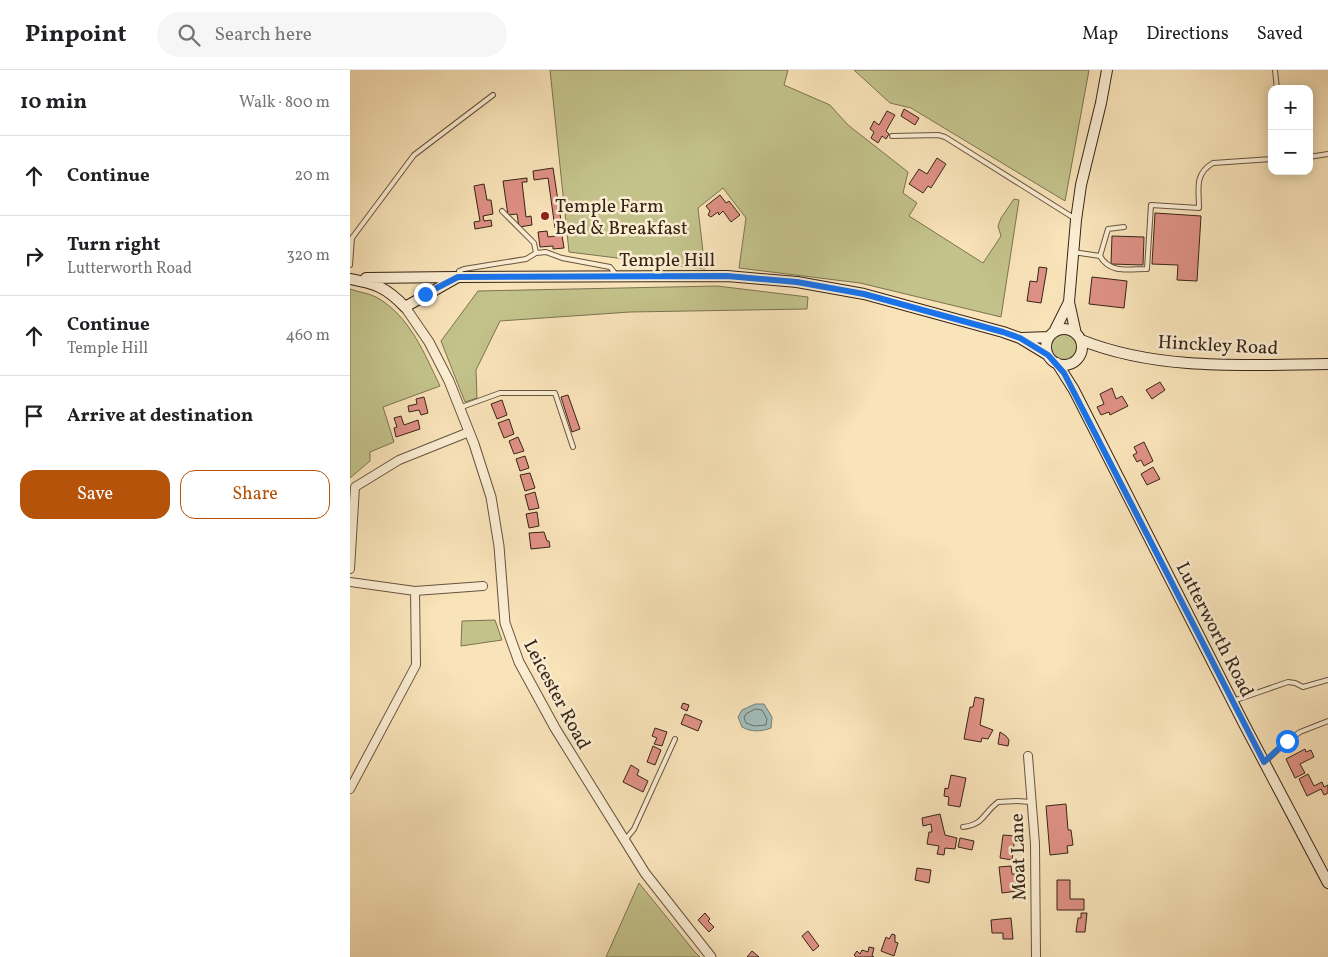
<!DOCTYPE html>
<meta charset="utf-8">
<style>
body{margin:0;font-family:Vollkorn,serif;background:#f6f6f6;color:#202124}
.controls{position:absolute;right:15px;top:15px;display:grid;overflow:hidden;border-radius:10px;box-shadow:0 2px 12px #0003}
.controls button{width:45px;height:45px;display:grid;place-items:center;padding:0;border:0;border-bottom:1px solid #e0e0e0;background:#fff;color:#202124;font:25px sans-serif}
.stop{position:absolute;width:15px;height:15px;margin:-11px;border:4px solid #1a73e8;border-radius:50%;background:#fff}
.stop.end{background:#1a73e8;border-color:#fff;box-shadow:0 1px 5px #0008}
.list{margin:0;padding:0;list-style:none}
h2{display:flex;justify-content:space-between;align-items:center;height:65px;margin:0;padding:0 20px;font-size:21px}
h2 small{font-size:16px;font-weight:400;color:#757577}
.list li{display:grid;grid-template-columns:32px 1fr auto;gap:15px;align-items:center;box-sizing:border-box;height:80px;padding:0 20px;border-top:1px solid #e0e0e0}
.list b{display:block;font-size:19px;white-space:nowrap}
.list p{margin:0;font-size:16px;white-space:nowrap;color:#757577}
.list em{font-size:16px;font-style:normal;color:#757577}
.actions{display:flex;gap:10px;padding:15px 20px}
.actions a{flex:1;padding:11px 0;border:1px solid #b45309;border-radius:15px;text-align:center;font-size:18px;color:#b45309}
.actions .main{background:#b45309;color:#fff}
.icon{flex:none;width:28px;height:28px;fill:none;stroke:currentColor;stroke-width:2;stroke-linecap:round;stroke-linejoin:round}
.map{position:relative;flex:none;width:978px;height:887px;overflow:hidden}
header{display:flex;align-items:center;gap:30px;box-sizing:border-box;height:70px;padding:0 25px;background:#fff;border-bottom:1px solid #e0e0e0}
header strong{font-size:24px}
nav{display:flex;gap:28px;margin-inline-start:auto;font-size:18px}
.search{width:350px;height:45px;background:#f6f6f6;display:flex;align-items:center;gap:12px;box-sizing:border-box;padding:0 18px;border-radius:28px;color:#757577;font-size:19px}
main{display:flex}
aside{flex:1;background:#fff}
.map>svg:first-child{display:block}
.green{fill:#c3c28b;stroke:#7c7351}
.water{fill:#a1bcb8;stroke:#767f78}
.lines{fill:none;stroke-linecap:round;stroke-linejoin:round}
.shore{stroke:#6c7068;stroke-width:1}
.building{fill:#df9185;stroke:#362417}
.service-casing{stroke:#675440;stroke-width:6}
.minor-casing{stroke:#675440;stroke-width:10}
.tertiary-casing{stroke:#675440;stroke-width:11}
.secondary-casing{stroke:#362417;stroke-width:12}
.service{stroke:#fbedd2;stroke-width:4}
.minor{stroke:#fbedd2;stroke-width:8}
.tertiary{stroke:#fbedd2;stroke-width:9}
.secondary{stroke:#fbedd2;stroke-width:10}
.route{stroke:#1a73e8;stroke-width:6}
.poi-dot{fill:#8f2418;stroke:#fbedd2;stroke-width:2}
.labels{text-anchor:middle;stroke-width:5;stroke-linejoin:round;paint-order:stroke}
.poi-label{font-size:19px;fill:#362417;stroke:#fbedd2;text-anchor:start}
.street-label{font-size:19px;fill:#362417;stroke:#fbedd2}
</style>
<header>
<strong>Pinpoint</strong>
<div class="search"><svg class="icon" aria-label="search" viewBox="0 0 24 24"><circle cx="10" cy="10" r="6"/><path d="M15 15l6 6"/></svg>Search here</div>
<nav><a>Map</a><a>Directions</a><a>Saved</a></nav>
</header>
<main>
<aside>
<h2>10 min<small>Walk · 800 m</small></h2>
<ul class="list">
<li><svg class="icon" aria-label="ahead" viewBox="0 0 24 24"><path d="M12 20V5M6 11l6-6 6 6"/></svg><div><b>Continue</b></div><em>20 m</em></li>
<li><svg class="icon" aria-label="right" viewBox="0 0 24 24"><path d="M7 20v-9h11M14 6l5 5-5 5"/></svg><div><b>Turn right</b><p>Lutterworth Road</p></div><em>320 m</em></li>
<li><svg class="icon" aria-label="ahead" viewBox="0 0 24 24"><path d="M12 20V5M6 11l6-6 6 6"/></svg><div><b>Continue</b><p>Temple Hill</p></div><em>460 m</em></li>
<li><svg class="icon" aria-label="arrive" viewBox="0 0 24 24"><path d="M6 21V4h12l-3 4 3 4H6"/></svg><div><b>Arrive at destination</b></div></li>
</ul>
<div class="actions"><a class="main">Save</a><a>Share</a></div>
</aside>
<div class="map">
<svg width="978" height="887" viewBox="0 0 978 887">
<rect width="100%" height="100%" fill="#f9e3b9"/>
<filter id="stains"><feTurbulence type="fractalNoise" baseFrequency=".004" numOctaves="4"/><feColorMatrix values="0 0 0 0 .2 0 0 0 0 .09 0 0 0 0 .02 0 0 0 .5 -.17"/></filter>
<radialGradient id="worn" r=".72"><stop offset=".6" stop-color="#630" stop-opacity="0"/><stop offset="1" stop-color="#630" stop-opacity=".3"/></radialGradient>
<!-- green -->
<path class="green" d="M200,0H438L434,15L480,35L498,55L558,102L553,123L567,133L559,146L633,193L651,166L648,156L651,148L664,129L669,130L651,247L510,213L389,198L396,148L373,118L348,138L355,199L219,182Z
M504,0H739L715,131L561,38L540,33Z
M367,216L458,227L457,239L280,242L150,251L126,300L127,328L115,332L91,271L128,221Z
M0,219C8,222 18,223 26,227C60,246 74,283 90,316L33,337L44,372L20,382V391L0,408Z
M700 277a14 14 0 1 1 28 0a14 14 0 1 1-28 0Z
M145,550L152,570L111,576L112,551Z
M289,813L344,881L350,887H256Z"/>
<!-- water -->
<path class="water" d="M405,634H414L422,647L421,658C411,662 401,662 392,657L388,647L392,640Z"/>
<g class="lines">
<!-- shore -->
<path class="shore" d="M406,639L412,640L417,649L416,655L404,656L396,653L394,648L396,644Z"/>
</g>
<!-- building -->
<path class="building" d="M554,39L569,48L565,55L551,46Z
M537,41L545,45L536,61L539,64L536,69L532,66L528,73L521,68L524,62L520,59L524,51L529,55Z
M587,88L596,94L581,118L578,116L573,123L559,114L569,99L577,104Z
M203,98L212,157L205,158L198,108L184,110L183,101Z
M177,108V112H172L176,147L181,146L182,155L169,157L167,144L158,145L153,111Z
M134,114L137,130H141L143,144L133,146L134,151L141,150L142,156L125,159L124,152L130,151L124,116Z
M370,125L376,133L379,131L390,145L381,152L373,141L369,145L368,142L361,147L358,145L360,141L356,136Z
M805,143L851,146L847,211L827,210L828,195L802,194Z
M197,161L198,167L212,165L214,178L203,179V176L190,177L188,162Z
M762,166L794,167L793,195L761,194Z
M689,197L697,198L691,233L677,231L680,211L687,212Z
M742,207L777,211L774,238L739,234Z
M810,312L815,320L802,329L796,320Z
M762,318L766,329L772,326L778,336L760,345L759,342L751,345L747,337L754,334L750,324Z
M218,325L230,359L222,362L211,327Z
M74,327L78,343L71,345L69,340L59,342L58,336L67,334L66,329Z
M152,330L157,345L147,349L141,334Z
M51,346L54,355L68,350L70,359L46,367L44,358L47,357L44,348Z
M159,349L164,364L154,368L148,353Z
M168,367L174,381L164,384L159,371Z
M794,372L803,391L794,396L791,390L787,392L783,385L787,383L784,377Z
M175,386L179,398L170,401L166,389Z
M803,397L810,409L797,415L791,404Z
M180,403L185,418L175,421L170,405Z
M185,422L189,438L179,440L175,425Z
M187,442L189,456L179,458L176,444Z
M194,462L197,471H199L200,477L181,479L179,463Z
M625,627L634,629L630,655L643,660L638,669L632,668L631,672L614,669L620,637H623Z
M333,633L339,635L337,641L331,638Z
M335,644L352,651L348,661L331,654Z
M305,658L317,662L312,676L304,674L307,668L302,666Z
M650,662L656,666L659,670L658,676L648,674Z
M303,676L311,680L305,695L297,692Z
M955,679L956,682L961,680L964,687L950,694L955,703L945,708L936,689Z
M281,695L289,700L287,705L298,711L293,722L273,712Z
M958,704L964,716L972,712L974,717L978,715V723L974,725L971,719L957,726L949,709Z
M601,705L616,708L610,737L598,735L599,727L594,726L595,718L598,719Z
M716,734L718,760H721L723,775L717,776L718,783L700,785L696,736Z
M590,744L595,765L607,768L605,779L595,778L594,785L587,784L589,776L577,774L579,762H582L581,754L573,756L572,748Z
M653,765L665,766L662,790L650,788Z
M610,768L624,771L622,780L608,777Z
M661,796L662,804H665L667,821L652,823L649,797Z
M567,798L581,800L579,813L565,810Z
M707,810H720V829H734V840H707Z
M355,843L360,849L358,851L364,857L359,862L348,850Z
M731,843H737L735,862H726L728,848H731Z
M661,848L663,869H653V863H642L641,850Z
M458,861L469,876L463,881L452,866Z
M542,864L545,865V872L548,873L544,886L531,881L536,867L539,869Z
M519,877L524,878L522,886L524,887H506L504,885L507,881L510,884L512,880L518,882Z
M402,881L409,887H397Z"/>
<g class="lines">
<!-- service casing -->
<g class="service-casing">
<path id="service" d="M925,0L927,19
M542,66L588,65L595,67L724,148
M959,87L978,84
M723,182L750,186L758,159L774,157
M186,183L196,182L212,188L260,197L264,202V205
M750,186C760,204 779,199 797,199L801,135L849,138C849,119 844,104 863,93L922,89
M0,195L2,168L64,85L143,25
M108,207L109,201L114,199L176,189L186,183L184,173L152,141
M109,338L150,323H205L223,377
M883,631L938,612L945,613L953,617L978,610
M915,692L937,671L950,662L978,651
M613,757C635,754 632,744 648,732L667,731L681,732
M275,770L284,759L325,669"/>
</g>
<!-- minor casing -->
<g class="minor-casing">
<path id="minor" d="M0,499L5,417L49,390L119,362
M0,512L65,521L133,516
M678,686L685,774L686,887
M0,719L66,595L65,521"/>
</g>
<!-- tertiary casing -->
<g class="tertiary-casing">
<path id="tertiary" d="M55,237L79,272L99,311L124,374L141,427L149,476L155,553L169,592L205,658L295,803L361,887"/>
</g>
<!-- secondary casing -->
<g class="secondary-casing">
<path id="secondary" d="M16,208L106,207
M0,209C26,214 36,217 55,237L108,207L377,206L447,212L514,224L653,262L670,268L698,285
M696 277a18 18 0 1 1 36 0a18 18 0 1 1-36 0Z
M704,262L719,232
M726,264L719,232L726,150L731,115L751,33L757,0
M671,268L699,267
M731,270C808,301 896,295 978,294
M707,293L724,320L893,652L978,813"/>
</g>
<!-- service -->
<use href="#service" class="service"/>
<!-- minor -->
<use href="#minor" class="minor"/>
<!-- tertiary -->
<use href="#tertiary" class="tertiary"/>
<!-- secondary -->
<use href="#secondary" class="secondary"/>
</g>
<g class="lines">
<!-- route -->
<path class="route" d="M75,224L108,207L377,206L447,212L514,224L653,262L670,268L698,285L714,303L914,692L937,671"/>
</g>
<!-- markers -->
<circle class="poi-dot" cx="195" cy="146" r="5"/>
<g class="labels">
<!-- poi labels -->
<g class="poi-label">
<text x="205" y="142">Temple Farm<tspan x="205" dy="22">Bed &amp; Breakfast</tspan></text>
</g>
<!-- street labels -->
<g class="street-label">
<text x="317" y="196">Temple Hill</text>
<text transform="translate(868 274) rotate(3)" y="7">Hinckley Road</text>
<text transform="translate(866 559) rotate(63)" y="7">Lutterworth Road</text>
<text transform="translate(208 624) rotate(62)" y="7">Leicester Road</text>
<text transform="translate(667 787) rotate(-92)" y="7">Moat Lane</text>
</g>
</g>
<rect width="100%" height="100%" filter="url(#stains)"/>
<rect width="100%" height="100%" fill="url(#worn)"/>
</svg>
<div class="controls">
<button>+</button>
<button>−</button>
</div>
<div class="stop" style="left:937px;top:671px"></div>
<div class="stop end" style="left:75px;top:224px"></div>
</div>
</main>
